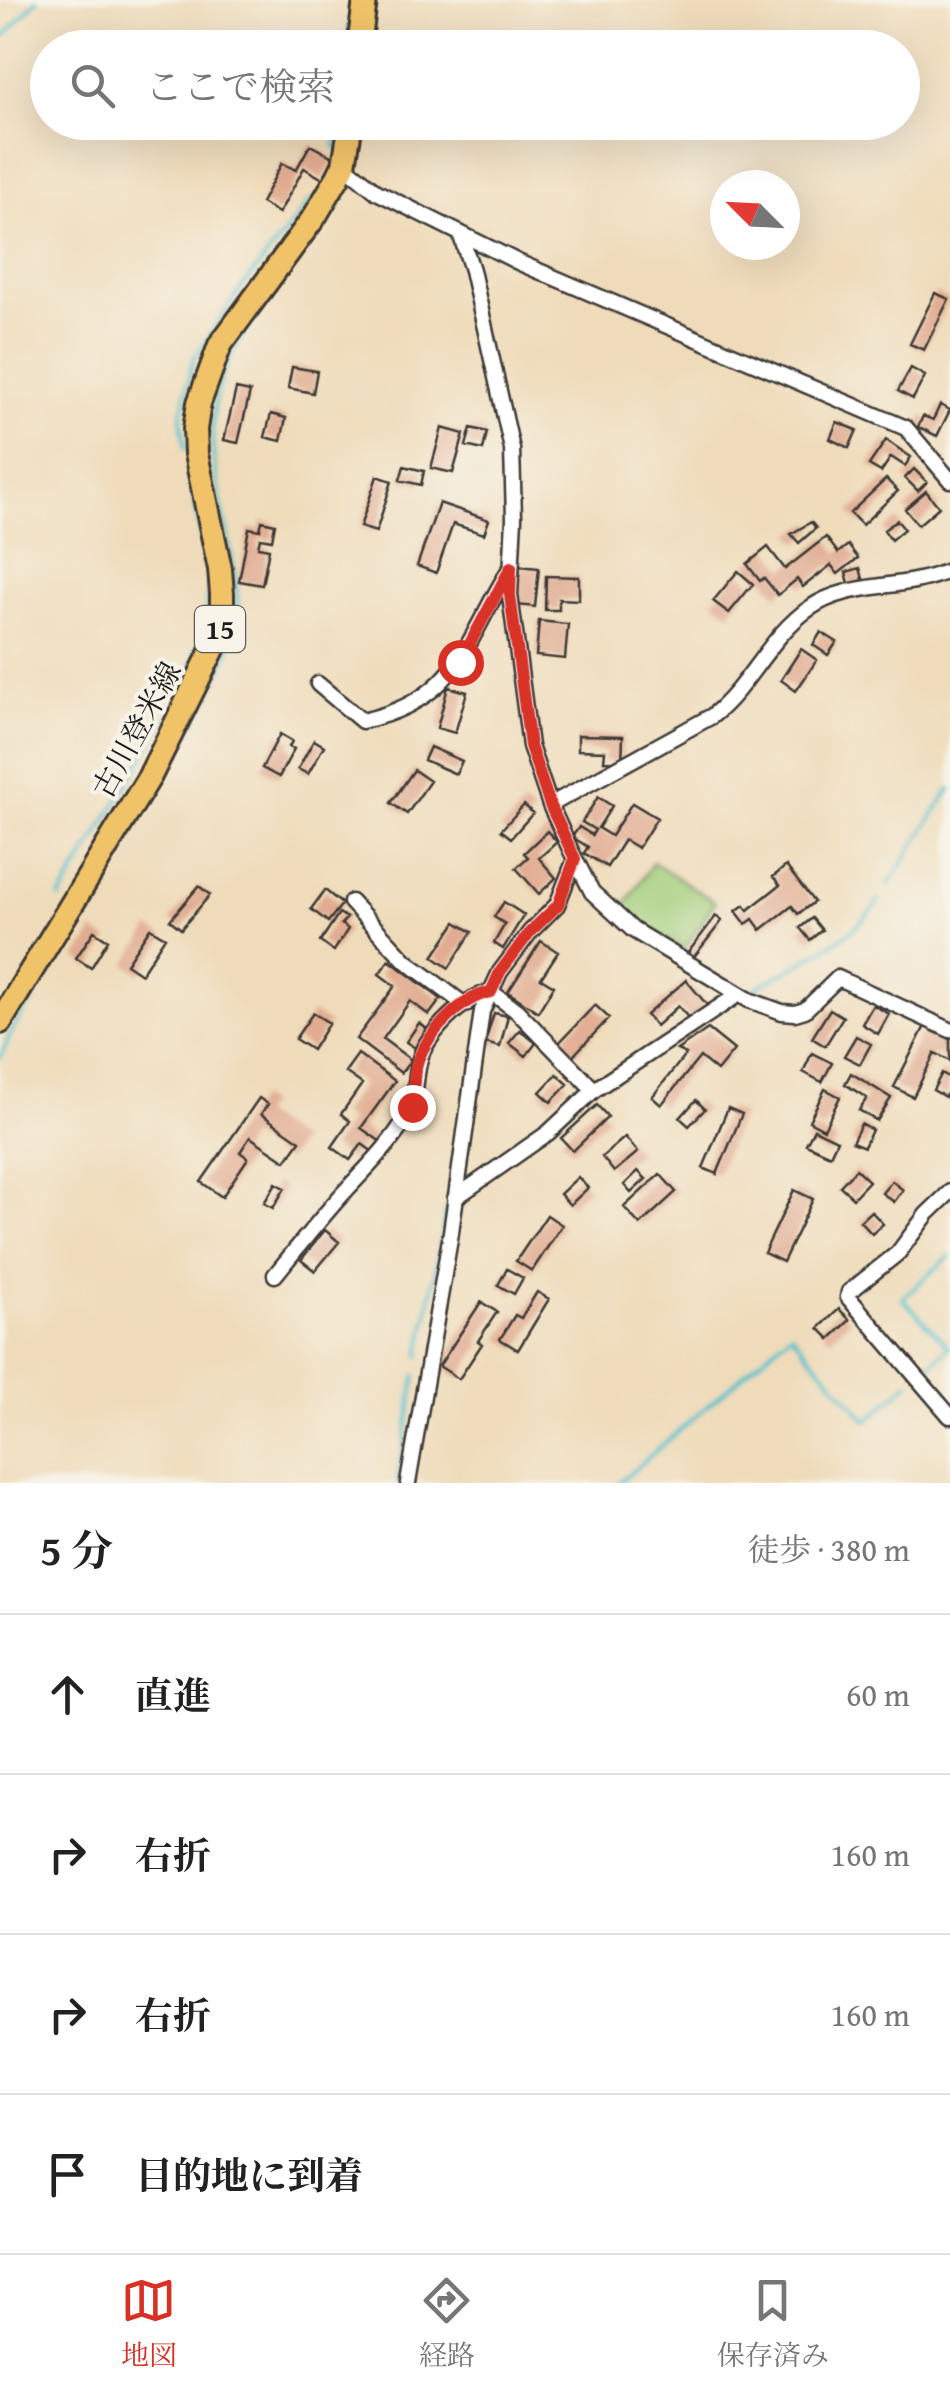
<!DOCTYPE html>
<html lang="ja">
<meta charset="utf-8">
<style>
body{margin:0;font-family:"Gentium Book Plus","Noto Serif JP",serif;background:#f6f6f6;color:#222}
.compass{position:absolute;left:710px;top:170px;width:90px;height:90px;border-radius:50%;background:#fff;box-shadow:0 10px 40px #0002;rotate:294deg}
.stop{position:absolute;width:30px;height:30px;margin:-22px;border:8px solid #d93025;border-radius:50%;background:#fff}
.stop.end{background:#d93025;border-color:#fff;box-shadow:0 2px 10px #0008}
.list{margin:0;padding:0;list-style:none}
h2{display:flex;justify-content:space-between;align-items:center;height:130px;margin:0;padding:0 40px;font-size:42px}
h2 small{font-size:32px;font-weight:400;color:#767676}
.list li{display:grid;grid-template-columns:65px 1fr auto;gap:30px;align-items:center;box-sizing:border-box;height:160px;padding:0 40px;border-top:2px solid #e0e0e0}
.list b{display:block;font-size:38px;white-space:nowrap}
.list em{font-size:32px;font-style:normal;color:#767676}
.icon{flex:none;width:55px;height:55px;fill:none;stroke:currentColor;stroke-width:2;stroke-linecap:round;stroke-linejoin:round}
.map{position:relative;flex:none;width:950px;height:1483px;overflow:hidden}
.search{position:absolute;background:#fff;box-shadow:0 10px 40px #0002;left:30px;right:30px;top:30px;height:110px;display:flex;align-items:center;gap:25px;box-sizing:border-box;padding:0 35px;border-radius:55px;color:#767676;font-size:38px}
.sheet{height:770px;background:#fff}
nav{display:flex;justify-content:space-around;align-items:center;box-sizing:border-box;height:140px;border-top:2px solid #e0e0e0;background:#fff;font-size:28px;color:#767676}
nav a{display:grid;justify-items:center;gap:5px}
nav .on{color:#d93025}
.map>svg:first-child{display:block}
.green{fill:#a2cd7a;stroke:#5f744b;stroke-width:2.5}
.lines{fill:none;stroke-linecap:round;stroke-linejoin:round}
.stream{stroke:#53c0cb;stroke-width:4}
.building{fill:#e1ac91}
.minor-casing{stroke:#3c3934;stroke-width:19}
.primary-casing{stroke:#3c3934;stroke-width:28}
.minor{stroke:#fff;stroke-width:14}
.primary{stroke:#f1c369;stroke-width:22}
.route{stroke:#d93025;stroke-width:12}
.labels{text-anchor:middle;stroke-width:8;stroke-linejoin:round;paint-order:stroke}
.shield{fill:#f7f3e8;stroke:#5e5c59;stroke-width:2.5}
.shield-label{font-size:28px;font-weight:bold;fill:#1c1c1c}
.street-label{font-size:30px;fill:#1c1c1c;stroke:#f7f3e8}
</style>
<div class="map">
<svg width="950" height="1483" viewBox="0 0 950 1483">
<rect width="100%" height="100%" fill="#f7f3e8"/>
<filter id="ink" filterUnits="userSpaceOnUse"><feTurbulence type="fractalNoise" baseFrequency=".01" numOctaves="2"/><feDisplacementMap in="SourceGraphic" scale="20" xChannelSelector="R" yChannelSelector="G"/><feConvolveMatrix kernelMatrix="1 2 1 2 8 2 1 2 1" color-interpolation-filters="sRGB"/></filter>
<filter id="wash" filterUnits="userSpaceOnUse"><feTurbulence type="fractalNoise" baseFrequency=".0048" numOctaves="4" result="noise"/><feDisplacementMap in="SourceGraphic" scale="40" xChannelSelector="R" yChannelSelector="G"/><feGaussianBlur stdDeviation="2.25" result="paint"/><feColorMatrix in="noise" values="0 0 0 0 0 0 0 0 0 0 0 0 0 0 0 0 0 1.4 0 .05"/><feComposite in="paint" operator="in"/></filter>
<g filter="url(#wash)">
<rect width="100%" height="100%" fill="#efdbba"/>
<!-- green -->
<path class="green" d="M653,862L715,902L684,950L622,910Z"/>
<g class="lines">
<!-- stream -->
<path class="stream" d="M0,41L37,0
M346,48L354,0
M336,148L337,122
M185,449L181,418L193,360L237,294L312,199
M188,468L203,542
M178,695C198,652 209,624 209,576
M888,886L950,789
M60,898L167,717
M745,995C784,969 855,941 879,900
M0,1058L12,1031C63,949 113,866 160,783C187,735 219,686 234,633C241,608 236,583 232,558C215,466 191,409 249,325
M420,1356L446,1211
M925,1370L949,1347L902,1298L950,1256
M398,1483L416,1376
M619,1483L791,1333L867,1421L909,1383"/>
</g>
<g id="blocks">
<!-- building -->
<path class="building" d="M310,145L335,158L323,179L304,168L279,213L261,203L282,163L296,170Z
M935,293L949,299L924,350L910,344Z
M292,367L317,371L313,393L288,388Z
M911,368L925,376L913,399L898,391Z
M236,389L250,392L238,443L224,440Z
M940,405L950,410L937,436L918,427L923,416L933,420Z
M271,414L286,418L281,441L265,437Z
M837,422L857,430L849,448L830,439Z
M442,428L464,434L453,473L431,468Z
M471,428L487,432L483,450L466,446Z
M886,440L911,457L905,466L891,457L881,472L869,465Z
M404,466L424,471L421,485L400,480Z
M914,469L927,482L918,491L905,478Z
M377,476L392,481L376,532L360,527Z
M886,479L898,491L862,525L850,513Z
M926,491L939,507L918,525L905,509Z
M439,503L489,520L484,534L453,524L436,573L417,566Z
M897,520L904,529L891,540L884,530Z
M262,521L275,524L272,540L260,538L258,547L269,549L262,585L239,581L249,528L260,530Z
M811,522L816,528L799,543L791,534Z
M826,537L838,553L848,545L858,558L838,574L831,565L803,587L797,579L778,595L764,578L760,581L747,564L768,547L785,569Z
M520,566L539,568L535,607L516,605Z
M860,568L864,583L850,587L846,572Z
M738,571L753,584L729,613L713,601Z
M546,576L579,577V600L559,599V610H545Z
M539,621L568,624L565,659L536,656Z
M821,632L837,642L828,655L813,645Z
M801,649L817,660L796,691L781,680Z
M448,687L467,692L455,733L437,728Z
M280,734L292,741L289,747L294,749L279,777L262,768Z
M578,735L623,736L622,762L604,761L605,751L578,750Z
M314,740L324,746L308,774L298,769Z
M430,747L462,761L456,774L424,760Z
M414,770L430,781L407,814L391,803Z
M598,797L612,806L598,828L611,836L632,803L657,818L638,848L624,840L607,867L584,853L588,847L572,837L579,827L592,835L595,830L582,822Z
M524,805L533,813L511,838L501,830Z
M547,831L557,842L539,858L556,878L539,894L516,868L528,857L524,853Z
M786,866L814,902L798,914L792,906L761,930L753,919L746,924L736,911L744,905L748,910L780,885L773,877Z
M199,886L210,895L181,929L170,920Z
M325,890L342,904L328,922L311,909Z
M504,902L524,915L503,949L494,943L505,924L494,917Z
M339,913L347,918L341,924L348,929L334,951L320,942Z
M716,916L722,921L693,958L687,954Z
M812,918L822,930L810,940L800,928Z
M456,922L472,932L449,968L433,957Z
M150,928L165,937L141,974L126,964Z
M94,931L108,940L91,968L76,958Z
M541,941L558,952L541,978L554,986L538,1012L508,992Z
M389,960L441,999L429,1015L410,1001L383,1039L411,1060L401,1073L356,1039L395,986L379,974Z
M686,980L708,1006L691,1021L678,1006L656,1026L646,1015Z
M595,1005L609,1018L572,1057L558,1044Z
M873,1005L889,1014L878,1034L862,1024Z
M830,1009L843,1017L825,1046L812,1038Z
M313,1013L329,1023L312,1050L295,1039Z
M494,1013L508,1016L500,1047L485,1043Z
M419,1023L430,1031L417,1049L406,1042Z
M925,1026L950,1038V1061L935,1053L913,1097L894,1087Z
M708,1029L734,1050L717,1071L700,1057L661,1105L652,1097L686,1054L677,1050Z
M520,1030L536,1043L526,1056L509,1043Z
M856,1036L871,1044L860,1064L844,1056Z
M812,1053L832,1063L822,1082L803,1072Z
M358,1054L395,1081L361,1128L381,1142L373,1152L362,1144L350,1160L332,1147L350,1121L341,1114L362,1084L345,1072Z
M851,1073L891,1098L877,1121L859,1110L867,1098L845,1084Z
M942,1073L950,1078V1088L945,1097L933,1090Z
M557,1074L568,1084L551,1102L540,1092Z
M825,1089L840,1097L824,1129L809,1121Z
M259,1098L268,1104L261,1114L300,1141L286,1161L250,1137L240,1152L248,1158L222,1197L201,1182Z
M696,1100L705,1109L689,1126L680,1118Z
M597,1105L608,1117L573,1151L561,1138Z
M728,1108L742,1114L717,1174L703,1168Z
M861,1124L872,1130L864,1147L852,1142Z
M814,1129L837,1140L830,1155L806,1144Z
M625,1137L638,1152L614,1172L602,1157Z
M856,1169L869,1181L853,1198L840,1186Z
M638,1171L646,1179L631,1193L624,1185Z
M660,1174L676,1192L640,1225L624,1207Z
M578,1177L588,1188L570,1205L560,1194Z
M892,1181L903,1190L894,1202L882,1193Z
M276,1183L285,1188L273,1208L264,1203Z
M794,1190L813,1199L783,1262L764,1253Z
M871,1211L883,1224L872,1234L860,1221Z
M547,1215L562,1225L532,1271L516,1261Z
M325,1230L339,1242L315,1271L301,1260Z
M507,1269L523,1278L514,1294L498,1285Z
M537,1292L549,1299L518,1350L500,1339L515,1315L521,1318Z
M481,1302L497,1312L478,1341L482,1344L459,1379L439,1366Z
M839,1309L850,1320L830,1339L819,1328Z"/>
</g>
</g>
<g filter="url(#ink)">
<use href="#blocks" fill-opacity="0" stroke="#3c3934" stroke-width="2.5"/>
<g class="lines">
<!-- minor casing -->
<g class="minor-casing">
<path id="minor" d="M344,165L377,192L520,263L906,428L950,480
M460,233L472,270L512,449L514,518L510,595L530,746L550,805L571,851L592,892L633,930L749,1000L782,1012L795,1013L805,1010L838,978L950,1030
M318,684L362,721C457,700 463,647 508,572
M550,805L712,716C750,686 769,636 810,608C850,580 906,591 950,570
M351,902L406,961L465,1005
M950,1192L927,1214L898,1253L849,1292L848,1297L950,1416
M455,1198L548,1133L594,1090L739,994
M275,1275C296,1249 317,1223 339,1198C362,1172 389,1148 407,1116C420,1094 412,1066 427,1043C440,1023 467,996 491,992L517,1011L594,1090
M408,1483L450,1239L482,1011L500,972L530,932L557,905L575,859"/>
</g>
<!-- primary casing -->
<g class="primary-casing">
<path id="primary" d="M359,48L365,0
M0,1022L150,776L216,643L222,618V594L220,569L196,454L195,429L199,403L220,345L315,216L338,177L344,165L351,122"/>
</g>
<!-- minor -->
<use href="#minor" class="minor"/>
<!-- primary -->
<use href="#primary" class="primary"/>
</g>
</g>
<g class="lines" filter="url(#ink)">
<!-- route -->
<path class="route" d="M412,1107C413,1092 413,1075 418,1060C428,1033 462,997 491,992L500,972L530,932L558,905L575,859L550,805L530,746L510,595L511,567L460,662"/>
</g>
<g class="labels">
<!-- shield labels -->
<rect class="shield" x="195" y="606" width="50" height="46" rx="8"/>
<g class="shield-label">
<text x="220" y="639">15</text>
</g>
<!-- street labels -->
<g class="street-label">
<text transform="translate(137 730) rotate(-61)" y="10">古川登米線</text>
</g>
</g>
</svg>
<svg class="compass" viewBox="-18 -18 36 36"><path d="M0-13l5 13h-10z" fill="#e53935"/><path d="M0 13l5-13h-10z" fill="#767676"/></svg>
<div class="stop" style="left:460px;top:662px"></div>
<div class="stop end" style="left:412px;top:1107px"></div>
<div class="search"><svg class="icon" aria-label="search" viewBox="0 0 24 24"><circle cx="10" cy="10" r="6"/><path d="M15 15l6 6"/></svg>ここで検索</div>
</div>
<section class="sheet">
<h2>5 分<small>徒歩 · 380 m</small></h2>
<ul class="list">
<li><svg class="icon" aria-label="ahead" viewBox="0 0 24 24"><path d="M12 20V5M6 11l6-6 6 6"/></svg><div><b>直進</b></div><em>60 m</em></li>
<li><svg class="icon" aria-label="right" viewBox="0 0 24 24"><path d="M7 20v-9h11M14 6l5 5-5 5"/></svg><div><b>右折</b></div><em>160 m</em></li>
<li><svg class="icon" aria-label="right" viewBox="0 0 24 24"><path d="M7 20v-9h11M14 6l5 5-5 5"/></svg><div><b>右折</b></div><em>160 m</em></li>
<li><svg class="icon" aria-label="arrive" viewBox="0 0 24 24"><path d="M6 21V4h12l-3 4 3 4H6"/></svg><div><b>目的地に到着</b></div></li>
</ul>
</section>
<nav>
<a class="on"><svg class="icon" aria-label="map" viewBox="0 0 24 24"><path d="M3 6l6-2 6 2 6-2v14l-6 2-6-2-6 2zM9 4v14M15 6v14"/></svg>地図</a>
<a><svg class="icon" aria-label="directions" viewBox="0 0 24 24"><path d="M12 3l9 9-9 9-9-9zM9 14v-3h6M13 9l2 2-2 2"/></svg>経路</a>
<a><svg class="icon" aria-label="saved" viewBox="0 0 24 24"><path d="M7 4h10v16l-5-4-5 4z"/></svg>保存済み</a>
</nav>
